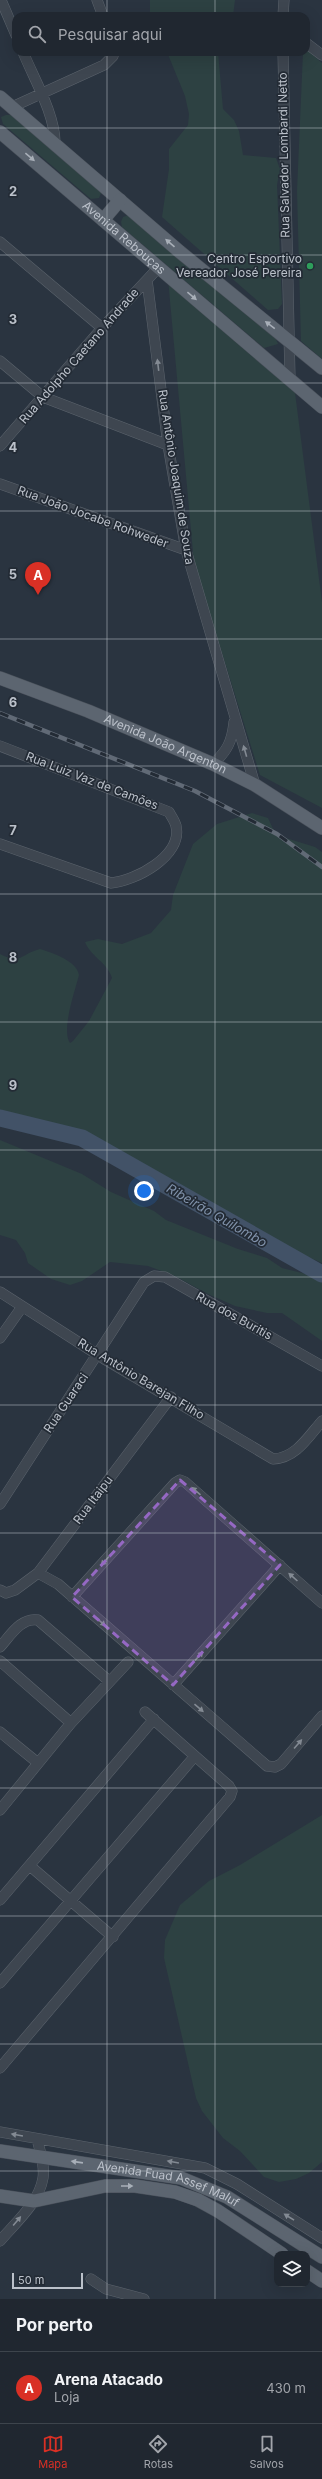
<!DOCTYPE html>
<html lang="pt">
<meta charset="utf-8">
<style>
body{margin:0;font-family:Inter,sans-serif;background:#2d333c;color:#f1f3f6}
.controls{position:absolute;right:12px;bottom:12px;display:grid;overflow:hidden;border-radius:8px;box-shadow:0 4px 16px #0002}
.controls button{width:36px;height:36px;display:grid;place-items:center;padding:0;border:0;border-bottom:1px solid #3d444c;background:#202730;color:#f1f3f6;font:20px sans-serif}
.scale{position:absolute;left:12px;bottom:10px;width:71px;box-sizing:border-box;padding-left:4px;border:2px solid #bbc1ca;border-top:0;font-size:11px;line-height:14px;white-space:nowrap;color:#bbc1ca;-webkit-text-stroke:3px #232b35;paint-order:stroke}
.you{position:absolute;left:144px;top:1191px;width:14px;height:14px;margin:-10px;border:3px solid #fff;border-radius:50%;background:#1a73e8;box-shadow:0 0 0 6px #1a73e833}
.badge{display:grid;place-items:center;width:26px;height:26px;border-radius:50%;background:#d93025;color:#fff;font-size:13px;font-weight:700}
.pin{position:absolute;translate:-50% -33px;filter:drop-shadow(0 1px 2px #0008)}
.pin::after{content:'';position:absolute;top:21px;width:14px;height:12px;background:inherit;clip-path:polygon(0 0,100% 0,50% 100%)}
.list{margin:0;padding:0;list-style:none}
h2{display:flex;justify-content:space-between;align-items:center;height:52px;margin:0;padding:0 16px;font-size:17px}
h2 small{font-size:13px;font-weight:400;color:#a2a5ab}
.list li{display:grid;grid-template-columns:26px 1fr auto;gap:12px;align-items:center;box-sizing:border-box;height:72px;padding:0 16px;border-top:1px solid #3d444c}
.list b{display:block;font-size:15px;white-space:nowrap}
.list p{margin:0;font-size:13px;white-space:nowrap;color:#a2a5ab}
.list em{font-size:13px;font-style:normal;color:#a2a5ab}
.icon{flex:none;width:22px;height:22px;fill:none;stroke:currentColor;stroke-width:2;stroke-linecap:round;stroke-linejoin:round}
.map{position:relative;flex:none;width:322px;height:2299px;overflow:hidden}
.search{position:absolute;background:#202730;box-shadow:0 4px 16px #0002;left:12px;right:12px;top:12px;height:44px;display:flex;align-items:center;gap:10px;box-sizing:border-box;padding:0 14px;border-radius:12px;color:#a2a5ab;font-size:15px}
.sheet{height:124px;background:#202730}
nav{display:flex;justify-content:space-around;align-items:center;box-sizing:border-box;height:56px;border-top:1px solid #3d444c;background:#202730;font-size:11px;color:#a2a5ab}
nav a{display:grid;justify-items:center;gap:2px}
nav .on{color:#d93025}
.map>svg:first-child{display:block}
.green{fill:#2d4142}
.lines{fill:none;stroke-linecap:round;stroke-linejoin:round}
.river{stroke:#425267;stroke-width:17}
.minor-casing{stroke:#5c646d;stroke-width:11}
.major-casing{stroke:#484f59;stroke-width:14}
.minor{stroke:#3e4650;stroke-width:10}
.major{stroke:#5c6570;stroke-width:13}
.rail-casing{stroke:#616a76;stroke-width:4.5}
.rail{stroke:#232b35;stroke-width:3;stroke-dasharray:9;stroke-linecap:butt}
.oneway{fill:#a8afb8}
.oneway2{fill:#838a93}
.marked{fill:#9568c3;fill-opacity:0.2;stroke:#9568c3;stroke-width:3;stroke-dasharray:8 5;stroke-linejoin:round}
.grid{fill:none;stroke:#bbc1ca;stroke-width:1;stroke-opacity:0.55}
.leisure-dot{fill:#2e9e5b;stroke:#232b35;stroke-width:1.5}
.labels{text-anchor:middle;stroke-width:3.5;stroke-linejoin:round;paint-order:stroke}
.street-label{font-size:12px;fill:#bbc1ca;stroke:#232b35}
.poi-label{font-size:12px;fill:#bbc1ca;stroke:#232b35;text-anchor:end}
.water-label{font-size:13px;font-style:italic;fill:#8092aa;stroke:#232b35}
.grid-label{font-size:13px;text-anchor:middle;font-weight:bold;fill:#bbc1ca;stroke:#232b35;stroke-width:3.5;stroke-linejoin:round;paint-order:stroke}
</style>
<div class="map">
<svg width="322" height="2299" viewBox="0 0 322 2299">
<rect width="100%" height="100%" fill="#2a3440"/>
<!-- green -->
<path class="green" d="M150,0H235L233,16H150Z
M306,49L322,63V359L301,341L297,191L303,52H306Z
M167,52H218L223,109L234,120L239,131L243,155L276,158L280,169L277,185L282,304L278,309L268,310L162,217L169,169V149L188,125L189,114L185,96Z
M6,115H12L98,187L101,193L99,198L91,199L3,124L1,117Z
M129,215L275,337L278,344L264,348L122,227L121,222L123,217Z
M168,279L294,385L322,602V808L260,775L194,563Z
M252,813L268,818L276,835L315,847L322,852V1263L297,1252L281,1249L240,1225L151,1183L126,1165L60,1129L0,1112V954C22,965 20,954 40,949C53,953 77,961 79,975C75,991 61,1030 70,1043L73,1041L89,1021L112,978C107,962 91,957 85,942L98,939L122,944L151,933L171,910L173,895L193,844L217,824Z
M0,1140L82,1174L111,1192L154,1211L166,1220L238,1249L267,1258L282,1268L322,1278V1341L282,1313H267L235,1306L208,1294L175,1276L148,1266L110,1262L82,1281L70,1285L51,1279L28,1263L25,1253L16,1240L0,1235Z
M322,1815V2162L309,2173L296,2179L279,2182L264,2177L240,2151L223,2138L202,2111L196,2098L164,1958L165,1940L180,1905L209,1881L240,1865Z"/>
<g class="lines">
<!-- river -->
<path class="river" d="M0,1118L82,1138L322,1274"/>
<!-- minor casing -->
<g class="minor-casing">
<path id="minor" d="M1,0L16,35
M97,0L103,16
M283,16L284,0
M306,43L322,55
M23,52C34,79 55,114 55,143
M283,52L290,378
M12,107L104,65L113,56L114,52
M0,242L102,328
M147,280L168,445L186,550L255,785
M0,361L43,397L168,445
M0,446L102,328L159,267
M0,484L186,550
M0,746L169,812C171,816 175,821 176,826C183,856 135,881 111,883L0,844
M213,764C227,751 232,742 234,722
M0,1292L106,1360L273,1459C296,1458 308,1437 322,1421
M0,1338L22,1307
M0,1504L144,1282L154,1276L165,1277L322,1366
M38,1573L58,1584L267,1766L275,1767L281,1764L322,1716
M0,1590L6,1593L15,1590L38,1573L171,1397
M72,1597L175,1483L180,1480L185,1482L322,1603
M0,1647C10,1636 21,1617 38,1620L109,1681
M0,1661L71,1723
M173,1685L280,1565
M0,1732L38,1763
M0,1810L71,1723L128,1662
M30,1866L113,1937
M0,1900L154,1719
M0,1983L195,1756
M0,2068L230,1797L232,1791L229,1786L145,1712
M0,2132L205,2168L237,2184L322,2238
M0,2241C15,2223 39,2203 43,2178C45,2165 40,2151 37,2139
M91,2279L106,2289L144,2299"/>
</g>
<!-- major casing -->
<g class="major-casing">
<g id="major">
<path d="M0,97L180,252L322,368"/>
<path id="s1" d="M0,132L322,407"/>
<path d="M103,220L120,200"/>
<path id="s2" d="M0,678L88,711L213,764L255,785L322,828"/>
<path id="s3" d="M0,2151L181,2178L227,2197L322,2257"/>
<path d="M0,2196L34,2201L105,2186H135L175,2192L198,2200L218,2211L282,2254"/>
<path d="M307,2271L322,2281"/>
</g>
</g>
<!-- minor -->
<use href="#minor" class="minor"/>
<!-- major -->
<use href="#major" class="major"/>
<!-- rail casing -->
<g class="rail-casing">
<path id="rail" d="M0,713L195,791L277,834L322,867"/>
</g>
<!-- rail -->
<use href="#rail" class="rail"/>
</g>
<!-- one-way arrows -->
<defs><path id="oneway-solid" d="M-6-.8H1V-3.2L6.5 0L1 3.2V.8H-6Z"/></defs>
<g class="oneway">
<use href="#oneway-solid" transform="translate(30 157) rotate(40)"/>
<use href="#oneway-solid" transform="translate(170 243) rotate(-139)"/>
<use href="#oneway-solid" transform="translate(192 296) rotate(40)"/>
<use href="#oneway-solid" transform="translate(270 325) rotate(-143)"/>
<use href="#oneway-solid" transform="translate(77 2162) rotate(-172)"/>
<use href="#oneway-solid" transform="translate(127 2186)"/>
</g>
<g class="oneway2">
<use href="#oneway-solid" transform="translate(158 365) rotate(-97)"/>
<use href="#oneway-solid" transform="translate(245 751) rotate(-106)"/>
<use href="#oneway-solid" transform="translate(196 1491) rotate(-139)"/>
<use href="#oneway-solid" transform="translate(105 1561) rotate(132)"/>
<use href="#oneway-solid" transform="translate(293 1577) rotate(-138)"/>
<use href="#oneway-solid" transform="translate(101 1622) rotate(41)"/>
<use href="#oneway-solid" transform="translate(199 1656) rotate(-48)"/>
<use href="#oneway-solid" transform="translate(199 1708) rotate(41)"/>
<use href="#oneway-solid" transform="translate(298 1744) rotate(-49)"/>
<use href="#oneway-solid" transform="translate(17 2135) rotate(-170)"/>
<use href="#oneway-solid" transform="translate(173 2162) rotate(-170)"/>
<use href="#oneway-solid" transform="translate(289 2217) rotate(-148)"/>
<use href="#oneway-solid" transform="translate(17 2221) rotate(-50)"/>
</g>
<!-- marked area -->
<path class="marked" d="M180,1480L280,1565L173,1685L72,1597Z"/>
<!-- grid -->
<path class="grid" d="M107,0V16M215,0V16M107,52V2299M215,52V2299M0,128H322M0,255H322M0,383H322M0,511H322M0,639H322M0,766H322M0,894H322M0,1022H322M0,1150H322M0,1277H322M0,1405H322M0,1533H322M0,1660H322M0,1788H322M0,1916H322M0,2044H322M0,2171H322"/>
<!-- markers -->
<circle class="leisure-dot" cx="310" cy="266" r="4"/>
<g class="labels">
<!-- street labels -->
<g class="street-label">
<text transform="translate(284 155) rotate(-91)" y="4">Rua Salvador Lombardi Netto</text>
<text dy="4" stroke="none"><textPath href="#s1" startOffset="163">Avenida Rebouças</textPath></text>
<text transform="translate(79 356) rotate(-49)" y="4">Rua Adolpho Caetano Andrade</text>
<text transform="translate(176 477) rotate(81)" y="4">Rua Antônio Joaquim de Souza</text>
<text transform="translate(93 517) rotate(20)" y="4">Rua João Jocabe Rohweder</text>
<text dy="4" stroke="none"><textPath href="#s2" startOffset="178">Avenida João Argenton</textPath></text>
<text transform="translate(92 781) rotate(21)" y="4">Rua Luiz Vaz de Camões</text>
<text transform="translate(234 1316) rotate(29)" y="4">Rua dos Buritis</text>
<text transform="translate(141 1379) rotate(31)" y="4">Rua Antônio Barejan Filho</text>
<text transform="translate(66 1403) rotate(-56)" y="4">Rua Guaraci</text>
<text transform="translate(93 1500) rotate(-53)" y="4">Rua Itaipu</text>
<text dy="4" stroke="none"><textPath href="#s3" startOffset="172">Avenida Fuad Assef Maluf</textPath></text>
</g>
<!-- poi labels -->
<g class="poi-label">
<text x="302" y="263">Centro Esportivo<tspan x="302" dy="14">Vereador José Pereira</tspan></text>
</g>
<!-- water labels -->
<g class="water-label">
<text transform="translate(217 1215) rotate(30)" y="5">Ribeirão Quilombo</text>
</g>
</g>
<g class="grid-label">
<text x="13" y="196">2</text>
<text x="13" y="324">3</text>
<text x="13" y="452">4</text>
<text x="13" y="579">5</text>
<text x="13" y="707">6</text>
<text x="13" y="835">7</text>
<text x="13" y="962">8</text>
<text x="13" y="1090">9</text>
</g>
</svg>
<div class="controls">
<button><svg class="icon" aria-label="layers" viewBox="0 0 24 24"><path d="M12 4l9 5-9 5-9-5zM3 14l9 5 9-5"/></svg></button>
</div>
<div class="scale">50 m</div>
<div class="you"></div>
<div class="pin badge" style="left:38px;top:595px">A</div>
<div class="search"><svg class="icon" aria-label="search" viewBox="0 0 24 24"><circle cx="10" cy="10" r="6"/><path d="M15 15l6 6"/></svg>Pesquisar aqui</div>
</div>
<section class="sheet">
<h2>Por perto<small></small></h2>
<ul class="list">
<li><span class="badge">A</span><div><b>Arena Atacado</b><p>Loja</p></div><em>430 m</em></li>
</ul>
</section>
<nav>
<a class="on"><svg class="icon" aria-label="map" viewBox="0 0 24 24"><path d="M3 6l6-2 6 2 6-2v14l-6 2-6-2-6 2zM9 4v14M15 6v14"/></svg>Mapa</a>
<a><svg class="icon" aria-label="directions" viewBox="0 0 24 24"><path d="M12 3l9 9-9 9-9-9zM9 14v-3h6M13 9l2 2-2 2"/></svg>Rotas</a>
<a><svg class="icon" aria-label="saved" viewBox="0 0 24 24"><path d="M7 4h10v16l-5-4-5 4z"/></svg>Salvos</a>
</nav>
